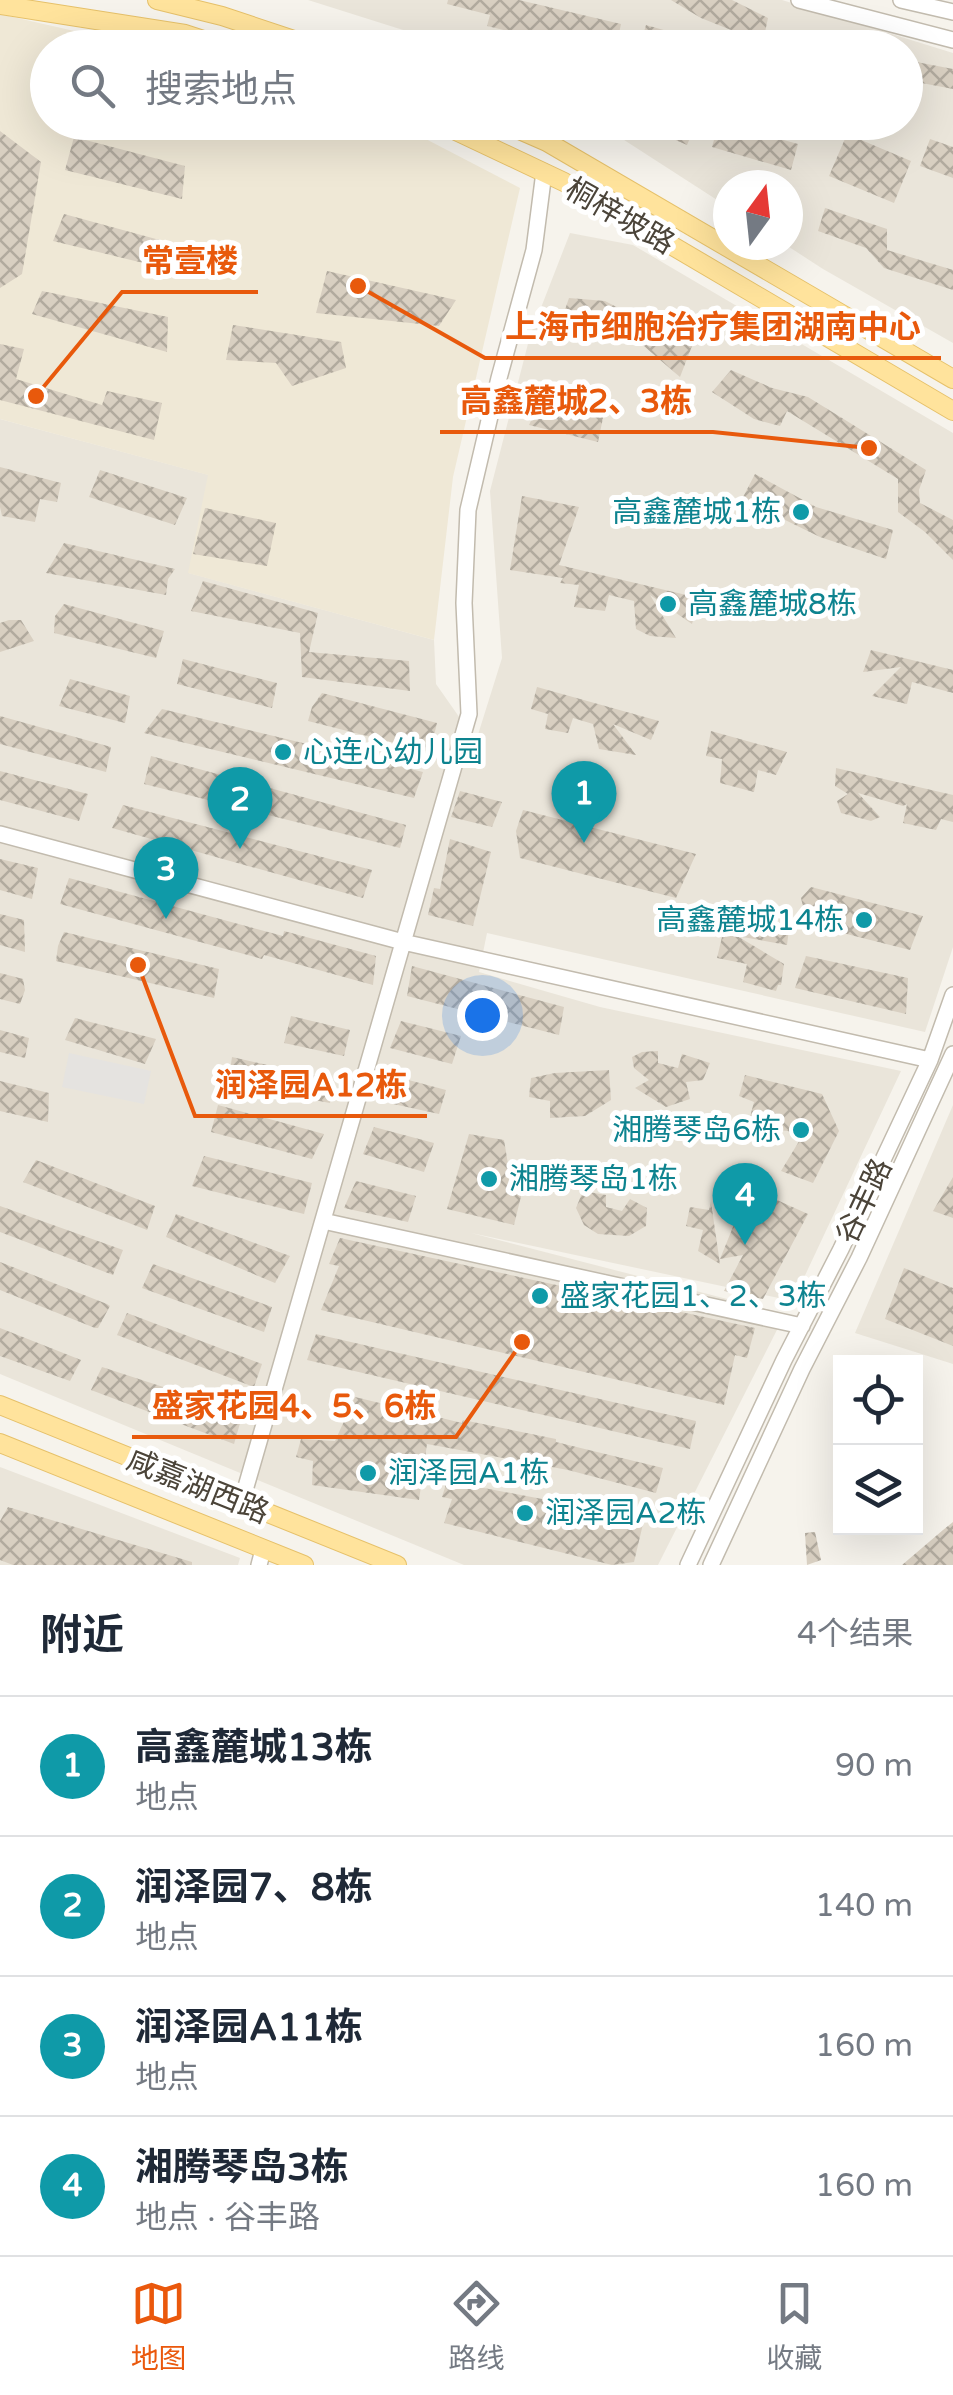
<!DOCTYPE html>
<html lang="zh">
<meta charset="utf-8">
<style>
body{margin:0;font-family:"Varela Round","Noto Sans SC",sans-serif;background:#f6f6f7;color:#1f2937}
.controls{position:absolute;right:30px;bottom:30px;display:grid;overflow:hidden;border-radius:0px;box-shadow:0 10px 40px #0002}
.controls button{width:90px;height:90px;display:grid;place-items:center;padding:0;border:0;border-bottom:2px solid #e0e1e3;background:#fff;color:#1f2937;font:50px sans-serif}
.compass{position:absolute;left:713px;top:170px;width:90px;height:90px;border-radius:50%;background:#fff;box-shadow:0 10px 40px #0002;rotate:15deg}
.you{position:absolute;left:482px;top:1015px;width:35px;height:35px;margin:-25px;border:8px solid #fff;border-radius:50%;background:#1a73e8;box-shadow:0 0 0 15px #1a73e833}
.badge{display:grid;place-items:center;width:65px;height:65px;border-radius:50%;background:#ea580c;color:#fff;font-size:32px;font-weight:700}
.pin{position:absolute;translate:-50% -82px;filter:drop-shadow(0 2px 5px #0008)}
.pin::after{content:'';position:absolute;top:52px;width:35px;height:30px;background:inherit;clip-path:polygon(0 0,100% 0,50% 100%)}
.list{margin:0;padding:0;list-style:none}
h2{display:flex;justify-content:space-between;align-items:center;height:130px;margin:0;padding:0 40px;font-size:42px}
h2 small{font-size:32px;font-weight:400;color:#747a83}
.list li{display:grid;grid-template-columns:65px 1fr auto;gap:30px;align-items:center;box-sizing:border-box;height:140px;padding:0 40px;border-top:2px solid #e0e1e3}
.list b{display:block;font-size:38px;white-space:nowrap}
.list p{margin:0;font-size:32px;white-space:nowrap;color:#747a83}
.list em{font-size:32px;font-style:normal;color:#747a83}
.icon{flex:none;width:55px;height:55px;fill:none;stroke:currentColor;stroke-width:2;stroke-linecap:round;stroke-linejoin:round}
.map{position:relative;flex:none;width:953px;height:1565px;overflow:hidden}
.search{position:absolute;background:#fff;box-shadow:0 10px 40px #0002;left:30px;right:30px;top:30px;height:110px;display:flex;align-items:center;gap:25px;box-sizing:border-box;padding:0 35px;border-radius:55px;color:#747a83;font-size:38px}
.sheet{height:690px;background:#fff}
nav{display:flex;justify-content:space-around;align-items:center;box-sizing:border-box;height:140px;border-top:2px solid #e0e1e3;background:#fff;font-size:28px;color:#747a83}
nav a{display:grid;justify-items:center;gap:5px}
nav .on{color:#ea580c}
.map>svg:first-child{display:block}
.residential{fill:#eae5da}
.education{fill:#efe8d6}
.parking{fill:#e5e3e0}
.building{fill:url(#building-cross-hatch)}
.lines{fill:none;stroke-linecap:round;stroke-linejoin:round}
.minor-casing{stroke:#c2bbae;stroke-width:18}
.major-casing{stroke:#e6c16a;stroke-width:20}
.minor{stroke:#fff;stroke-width:15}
.major{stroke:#ffe39c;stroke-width:18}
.culture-dot{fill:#0f9aa8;stroke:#fff;stroke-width:4}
.labels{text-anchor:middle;stroke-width:10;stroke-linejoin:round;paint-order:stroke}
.street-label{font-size:30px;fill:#4b4439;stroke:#fff}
.culture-label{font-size:30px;fill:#0d838f;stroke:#fff;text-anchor:start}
.leader{fill:none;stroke:#e8590c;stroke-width:4}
.callout-dot{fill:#e8590c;stroke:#fff;stroke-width:4}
.callout-label{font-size:32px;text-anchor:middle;font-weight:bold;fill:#e8590c;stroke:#fff;stroke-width:10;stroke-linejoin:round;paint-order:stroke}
</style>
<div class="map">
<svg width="953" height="1565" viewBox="0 0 953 1565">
<defs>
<pattern id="building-cross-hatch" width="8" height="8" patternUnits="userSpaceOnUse" patternTransform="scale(2.5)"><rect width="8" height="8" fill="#d8cfc1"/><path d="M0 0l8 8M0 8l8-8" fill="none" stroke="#b1aa9e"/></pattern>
</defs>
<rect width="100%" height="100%" fill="#f6f3ec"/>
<!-- residential -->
<path class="residential" d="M308,0H782L953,53V343L823,269L786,245H788V185H728V207L621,138L608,123L906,122V48L457,47Z
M570,233L633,245L953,433V947L925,1032L487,933L479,972L600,1007L901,1071L793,1301L471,1233L785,1314L658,1565H464L0,1374V419L209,475L189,573L434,640L436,684L476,741L502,658L490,491L530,336Z
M953,1105V1364L855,1333Z
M0,1467L240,1558L238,1565H0Z"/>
<!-- education -->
<path class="education" d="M0,14L144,47L48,48V122L395,123L520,188L453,477L434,640L188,573L208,475L0,419Z"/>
<!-- parking -->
<path class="parking" d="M69,1053L151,1071L144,1104L62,1087Z"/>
<!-- building -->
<path class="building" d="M448,0H519L621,24L616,48H580L487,26L490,15L447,4Z
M671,0H732L768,18L764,37L731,30L701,18Z
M646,25L713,44L712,48H639Z
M906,60L953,69V89L906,80Z
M179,122H233L227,139L179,126Z
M634,122H697L687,145Z
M719,122L798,144L791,170L712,147Z
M0,131L41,162L22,274L0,288Z
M847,134L911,161L894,203L829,176Z
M74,137L185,166L182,199L65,170Z
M930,139L953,147V178L920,166Z
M825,208L887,229V250L953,270V290L884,268L866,248L818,231Z
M64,214L178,245L172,270L53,241Z
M327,271L456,300L439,326L316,313Z
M42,291L168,317L167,352L32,314Z
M569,298L605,301L692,346L680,377L638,341L604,328L598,340L570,336L561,321Z
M233,325L341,342L346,368L292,386L276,363L226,360Z
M0,344L24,349L16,379L102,405L107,391L162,403L154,440L0,400Z
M731,370L772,388L808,397L926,470L919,490L920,503L953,520V560L925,532L898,512V479L787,411L780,426L754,419L712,392Z
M541,400L604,413L598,442L529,425Z
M0,467L61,483L57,502L40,499L35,522L2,516L0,507Z
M100,470L187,498L175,525L89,497Z
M755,474L816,507L893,530L886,559L820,537L742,499Z
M522,496L579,507L559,565L699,598L692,624L650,595L676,638L650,636L636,629L634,601L609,595L605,611L574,607L579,585L560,583L563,578L510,570Z
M205,508L276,523L267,566L193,554Z
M64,543L175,569L168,579L166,595L46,573Z
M203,581L318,613L309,652L409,661L410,691L302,677L300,633L191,611Z
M64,604L164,631L156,658L54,633L55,616Z
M9,620H21L34,641L0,652V623Z
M871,650L953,670V693L912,682L907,704L872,696L901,667L863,672Z
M183,659L277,683L272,708L177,684Z
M70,679L130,696L125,723L59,706Z
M537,687L659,721L651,740L613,724L636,755L599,749L593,724L573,718L568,733L545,729L548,714L531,709Z
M322,693L437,723L430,752L308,721L312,707Z
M162,709L423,772L414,798L144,733Z
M0,716L111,747L106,772L0,744Z
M711,731L787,752L776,775L758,770L754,792L720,783L722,759L706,756Z
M151,756L406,825L400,848L144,784Z
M836,768L953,795V822L941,819L936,830L903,823L907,804L903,806L858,793L880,817L871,821L841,813L837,801L848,794L835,786Z
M0,771L88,794L79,821L0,800Z
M460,791L502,802L492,827L451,817Z
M123,805L372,870L363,898L112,828Z
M523,810L696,854L676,898L520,858L516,831Z
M450,839L491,852L473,926L428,915L434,888L440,889Z
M0,859L38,868L32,899L0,890Z
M69,878L283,936L284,931L376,956L373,985L264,955L262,959L60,904Z
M811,887L923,916L910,950L807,924L801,898Z
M0,914L24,920L25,952L0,945Z
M758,919L789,929L787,945L737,936L784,964L781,985H778L776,991L743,982L747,964L717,958L722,937L734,934L748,922Z
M64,932L219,969L214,998L56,961L58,946Z
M806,956L908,978L906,1014L795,988Z
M412,966L564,1007L559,1035L407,996Z
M0,973L23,979L25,990L20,1004L0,999Z
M291,1016L350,1030L344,1056L284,1043Z
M75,1018L156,1039L145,1064L65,1040Z
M401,1021L461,1036L452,1064L390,1048Z
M0,1030L29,1038L25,1058L0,1052Z
M658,1051V1063L678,1068L682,1054L710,1063L703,1080L686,1082L690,1099L666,1107L635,1088L649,1080L634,1068L632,1057L642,1052Z
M232,1057L334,1080L330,1103L228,1084Z
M609,1070L611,1100L585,1116L550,1118V1101L529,1097L531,1078L555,1073Z
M386,1074L446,1090L439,1114L375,1100Z
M745,1075L822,1094L839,1131L813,1183L781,1171L801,1138L788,1131L747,1128L754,1102L739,1096Z
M0,1081L49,1093L48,1122L0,1111Z
M218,1105L324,1134L312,1159L211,1132Z
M374,1127L434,1143L424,1172L363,1154Z
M469,1134L504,1140L509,1170L525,1180L514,1225L447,1209Z
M204,1156L312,1183L304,1214L192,1186Z
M36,1160L155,1206L147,1230L23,1182Z
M953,1177V1218L933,1211Z
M356,1181L416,1196L408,1222L344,1208Z
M583,1191L606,1195V1207L622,1211L630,1199L647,1208L646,1226L629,1236L598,1234L584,1225L576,1208Z
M768,1196L808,1214L763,1299L724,1291L743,1255L720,1259L737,1217L759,1224Z
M711,1201L714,1223L720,1264L698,1251L703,1230L686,1226L690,1207L709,1210Z
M0,1206L123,1250L113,1275L0,1232Z
M176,1214L290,1256L275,1283L166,1237Z
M340,1238L755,1328L747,1358L735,1355L724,1405L321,1310L339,1266L329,1264Z
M0,1262L107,1304L110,1306L98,1328H95L0,1290Z
M153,1264L272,1307L264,1332L142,1288Z
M904,1268L953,1288V1346L885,1319Z
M127,1313L262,1364L254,1387L117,1335Z
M0,1328L81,1360L70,1381L0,1356Z
M316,1334L696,1421L690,1449L307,1360Z
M102,1367L243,1413L234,1444L91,1390Z
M355,1397L462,1423L463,1420L556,1439V1442L663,1468L656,1493L568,1470L427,1444L419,1500L312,1485L313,1461L296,1457L301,1439L335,1441Z
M447,1481L563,1503L643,1524L634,1562L612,1565L444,1523L452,1499L442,1497Z
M8,1507L192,1562V1565H13L0,1560V1521Z
M953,1522V1565H902L943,1530Z
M815,1532L821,1560L807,1565L805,1533Z"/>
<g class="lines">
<!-- minor casing -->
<g class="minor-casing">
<path id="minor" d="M799,0L953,40
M901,0L953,12
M0,834L403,942L930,1060
M323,1221L802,1326
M241,1504L469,714L464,603L468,510L499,378L534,250L544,172
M259,1565L263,1550
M688,1565L784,1360L841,1249L930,1060L953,995
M711,1565L802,1369L859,1258L953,1054"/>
</g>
<!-- major casing -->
<g class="major-casing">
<path id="major" d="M157,0L222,16L318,48
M0,5L185,34L228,48
M437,122L564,182L953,411
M501,122L547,142L953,379
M0,1405L397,1565
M0,1443L304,1565"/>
</g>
<!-- minor -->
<use href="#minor" class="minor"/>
<!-- major -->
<use href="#major" class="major"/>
</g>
<!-- markers -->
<g class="culture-dot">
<circle cx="801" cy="512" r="10"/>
<circle cx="668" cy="604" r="10"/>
<circle cx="283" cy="752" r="10"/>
<circle cx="864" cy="920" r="10"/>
<circle cx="801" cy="1130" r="10"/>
<circle cx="489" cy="1179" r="10"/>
<circle cx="540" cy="1296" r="10"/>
<circle cx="368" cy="1473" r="10"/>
<circle cx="525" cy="1513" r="10"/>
</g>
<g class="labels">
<!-- street labels -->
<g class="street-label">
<text transform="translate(620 216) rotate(30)" y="10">桐梓坡路</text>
<text transform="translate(864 1201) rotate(-65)" y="10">谷丰路</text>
<text transform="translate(198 1486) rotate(22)" y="10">咸嘉湖西路</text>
</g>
<!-- culture labels -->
<g class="culture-label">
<text x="781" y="522" text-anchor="end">高鑫麓城1栋</text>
<text x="688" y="614">高鑫麓城8栋</text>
<text x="303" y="762">心连心幼儿园</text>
<text x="844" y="930" text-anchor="end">高鑫麓城14栋</text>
<text x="781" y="1140" text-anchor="end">湘腾琴岛6栋</text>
<text x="509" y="1189">湘腾琴岛1栋</text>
<text x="560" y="1306">盛家花园1、2、3栋</text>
<text x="388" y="1483">润泽园A1栋</text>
<text x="545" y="1523">润泽园A2栋</text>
</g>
</g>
<!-- callouts -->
<path class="leader" d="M36 396L122 292H258M358 286L485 358H941M869 448L713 432H440M138 965L195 1116H427M522 1342L456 1437H132"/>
<g class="callout-dot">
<circle cx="36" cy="396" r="10"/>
<circle cx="358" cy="286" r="10"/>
<circle cx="869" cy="448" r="10"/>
<circle cx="138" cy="965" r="10"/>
<circle cx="522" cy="1342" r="10"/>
</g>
<g class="callout-label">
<text x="190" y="272">常壹楼</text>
<text x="713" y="338">上海市细胞治疗集团湖南中心</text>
<text x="576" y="412">高鑫麓城2、3栋</text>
<text x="311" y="1096">润泽园A12栋</text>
<text x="294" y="1417">盛家花园4、5、6栋</text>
</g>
</svg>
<div class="controls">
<button><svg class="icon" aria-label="locate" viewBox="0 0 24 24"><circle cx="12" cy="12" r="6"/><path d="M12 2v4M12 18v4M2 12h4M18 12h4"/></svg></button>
<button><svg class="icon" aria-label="layers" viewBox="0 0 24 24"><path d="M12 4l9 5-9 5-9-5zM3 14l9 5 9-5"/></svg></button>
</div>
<svg class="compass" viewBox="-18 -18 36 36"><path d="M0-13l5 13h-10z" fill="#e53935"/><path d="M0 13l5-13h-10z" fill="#747a83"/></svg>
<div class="you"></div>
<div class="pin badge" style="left:584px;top:843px;background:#0f9aa8">1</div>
<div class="pin badge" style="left:240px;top:849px;background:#0f9aa8">2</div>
<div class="pin badge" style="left:166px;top:919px;background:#0f9aa8">3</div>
<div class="pin badge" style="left:745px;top:1245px;background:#0f9aa8">4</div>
<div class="search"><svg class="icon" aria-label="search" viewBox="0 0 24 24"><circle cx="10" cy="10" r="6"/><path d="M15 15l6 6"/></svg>搜索地点</div>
</div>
<section class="sheet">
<h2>附近<small>4个结果</small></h2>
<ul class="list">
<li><span class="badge" style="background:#0f9aa8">1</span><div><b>高鑫麓城13栋</b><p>地点</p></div><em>90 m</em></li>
<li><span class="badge" style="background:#0f9aa8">2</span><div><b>润泽园7、8栋</b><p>地点</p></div><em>140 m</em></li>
<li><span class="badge" style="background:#0f9aa8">3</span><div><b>润泽园A11栋</b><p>地点</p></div><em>160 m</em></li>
<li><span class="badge" style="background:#0f9aa8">4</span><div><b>湘腾琴岛3栋</b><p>地点 · 谷丰路</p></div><em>160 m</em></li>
</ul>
</section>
<nav>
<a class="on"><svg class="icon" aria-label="map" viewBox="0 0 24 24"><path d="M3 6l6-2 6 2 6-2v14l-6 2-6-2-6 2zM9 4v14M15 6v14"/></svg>地图</a>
<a><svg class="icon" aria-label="directions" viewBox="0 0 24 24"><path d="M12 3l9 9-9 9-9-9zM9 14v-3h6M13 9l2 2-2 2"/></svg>路线</a>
<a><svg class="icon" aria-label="saved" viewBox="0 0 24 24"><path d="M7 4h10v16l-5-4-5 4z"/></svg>收藏</a>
</nav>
